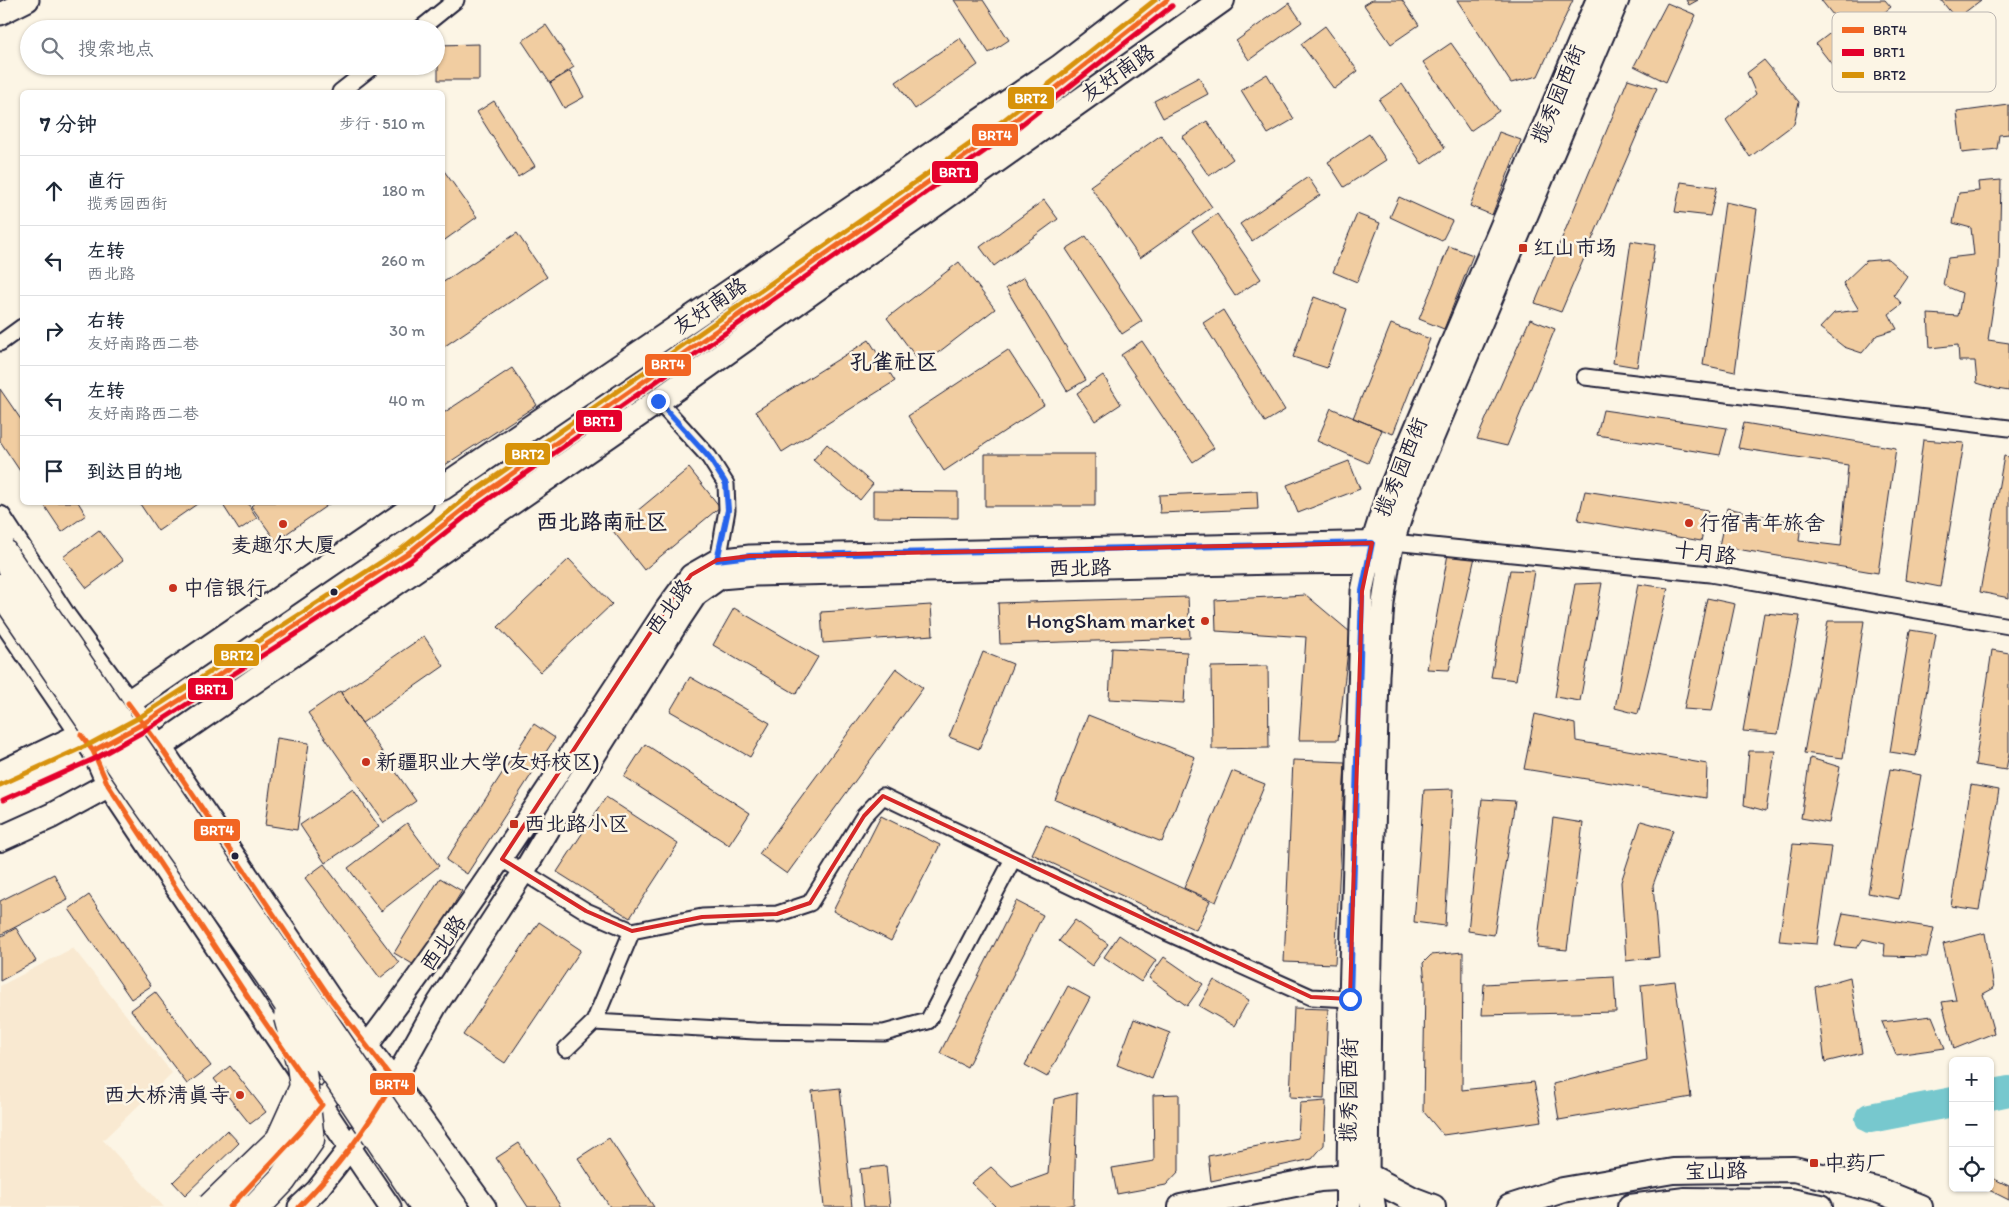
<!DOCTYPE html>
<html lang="zh">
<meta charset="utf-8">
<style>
body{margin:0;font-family:Itim,"LXGW WenKai TC",sans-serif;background:#f2f2f3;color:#1f2937}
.controls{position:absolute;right:15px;bottom:15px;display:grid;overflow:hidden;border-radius:8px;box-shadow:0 1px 4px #0004}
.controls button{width:45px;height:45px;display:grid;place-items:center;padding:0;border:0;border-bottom:1px solid #e0e1e3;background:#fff;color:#1f2937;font:25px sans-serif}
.stop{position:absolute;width:15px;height:15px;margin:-11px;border:4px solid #2563eb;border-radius:50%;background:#fff}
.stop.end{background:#2563eb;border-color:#fff;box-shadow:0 1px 5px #0008}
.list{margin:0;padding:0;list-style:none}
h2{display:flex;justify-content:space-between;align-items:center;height:65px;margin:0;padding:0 20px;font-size:21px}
h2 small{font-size:16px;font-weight:400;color:#747a83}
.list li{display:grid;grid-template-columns:32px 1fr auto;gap:15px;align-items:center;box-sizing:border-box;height:70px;padding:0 20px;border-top:1px solid #e0e1e3}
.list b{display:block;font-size:19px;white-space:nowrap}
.list p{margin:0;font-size:16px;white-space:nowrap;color:#747a83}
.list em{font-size:16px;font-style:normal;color:#747a83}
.icon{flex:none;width:28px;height:28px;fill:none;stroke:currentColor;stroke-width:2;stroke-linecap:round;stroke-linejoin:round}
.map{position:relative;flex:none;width:2009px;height:1207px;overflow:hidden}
.search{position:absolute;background:#fff;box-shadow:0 1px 4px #0004;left:20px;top:20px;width:425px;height:55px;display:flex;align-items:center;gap:12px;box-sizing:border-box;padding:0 18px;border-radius:28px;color:#747a83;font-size:19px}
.panel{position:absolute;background:#fff;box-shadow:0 1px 4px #0004;left:20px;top:90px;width:425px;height:415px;border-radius:8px}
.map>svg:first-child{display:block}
.built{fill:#f9e9d1}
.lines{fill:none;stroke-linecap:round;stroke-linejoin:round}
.river{stroke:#77c8ce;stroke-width:30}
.building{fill:#f1cda1;stroke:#22223b}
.street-casing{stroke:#22223b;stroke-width:19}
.secondary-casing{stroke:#22223b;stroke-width:25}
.primary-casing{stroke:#22223b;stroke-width:28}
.street{stroke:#fcf5e5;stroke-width:15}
.secondary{stroke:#fcf5e5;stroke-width:21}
.primary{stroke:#fcf5e5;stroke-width:24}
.highway-bridge-casing{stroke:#22223b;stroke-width:31;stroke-linecap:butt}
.highway-bridge{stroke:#fcf5e5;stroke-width:28}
.bus-1-casing{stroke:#fcf5e5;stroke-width:9}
.bus-2-casing{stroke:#fcf5e5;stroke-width:9}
.bus-3-casing{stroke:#fcf5e5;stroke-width:9}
.bus-1{stroke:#f26522;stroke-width:5}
.bus-2{stroke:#e4002b;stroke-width:5}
.bus-3{stroke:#d79209;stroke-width:5}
.route{stroke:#2563eb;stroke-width:6}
.marked{fill:none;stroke:#d62828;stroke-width:4;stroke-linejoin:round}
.poi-dot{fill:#c8321e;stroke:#fcf5e5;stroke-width:2}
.bus-dot{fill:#22223b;stroke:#fcf5e5;stroke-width:2}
.labels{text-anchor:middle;stroke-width:5;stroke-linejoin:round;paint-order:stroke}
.street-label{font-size:21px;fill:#22223b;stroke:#fcf5e5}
.poi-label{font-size:21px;fill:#22223b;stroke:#fcf5e5;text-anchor:start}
.neighbourhood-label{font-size:22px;font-weight:bold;fill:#22223b;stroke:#fcf5e5}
.key{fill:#fcf5e5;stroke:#bbb6b2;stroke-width:1}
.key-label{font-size:14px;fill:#22223b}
.line-badge{stroke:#fcf5e5;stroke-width:2}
.badge-label{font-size:14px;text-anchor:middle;font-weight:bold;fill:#fff}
</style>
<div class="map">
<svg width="2009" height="1207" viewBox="0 0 2009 1207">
<rect width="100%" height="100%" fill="#fcf5e5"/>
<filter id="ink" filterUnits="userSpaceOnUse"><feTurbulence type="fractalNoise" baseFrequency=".02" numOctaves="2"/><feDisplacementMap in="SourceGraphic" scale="10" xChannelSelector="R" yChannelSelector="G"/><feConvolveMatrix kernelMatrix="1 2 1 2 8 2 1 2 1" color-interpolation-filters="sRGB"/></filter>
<g filter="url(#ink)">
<!-- built -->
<path class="built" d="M73,948L172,1073L103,1140L164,1207H0V986Z"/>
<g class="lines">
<!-- river -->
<path class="river" d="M1990,1095L2009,1091
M1870,1118L1953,1102"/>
</g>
<!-- building -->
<path class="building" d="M954,0H983L1009,40L989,53Z
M1372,0H1402L1419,25L1391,44L1364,5Z
M1457,0H1573L1538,76L1511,83Z
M1686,0H1698L1689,5Z
M1821,0H1885L1891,7L1875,20L1885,33L1837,71L1816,44L1841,25Z
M1941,0H1981L1956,19Z
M1289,3L1302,22L1249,60L1236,41Z
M1667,3L1696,15L1666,82L1634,66Z
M546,25L574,67L550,83L522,41Z
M1325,26L1358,71L1334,89L1301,44Z
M960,38L978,65L915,109L896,82Z
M1451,43L1499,111L1470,131L1423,62Z
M479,44V80H438V45Z
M1764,60L1799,102L1794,124L1750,157L1726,120L1756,94L1747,73Z
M570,71L584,97L564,108L550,83Z
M1267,74L1294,119L1268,134L1241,90Z
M1199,77L1208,94L1163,118L1154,101Z
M1628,79L1657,88L1561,312L1535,303Z
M1402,84L1445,148L1422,164L1379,100Z
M494,101L535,166L518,177L477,112Z
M2009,105V134L1999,135L1997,149L1962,153L1957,112Z
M1207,121L1233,159L1209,176L1182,137Z
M1499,132L1521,140L1492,215L1470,206Z
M1369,134L1386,160L1344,187L1328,162Z
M1161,135L1212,207L1140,258L1090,186Z
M442,168L477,217L442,242Z
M1308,177L1320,195L1252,241L1240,224Z
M2001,180L1999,268L1988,340L2009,343V391L1997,389L1977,383L1975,361H1959L1958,345L1930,348L1928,314L1958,316L1962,293L1943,285L1948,258L1974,255L1971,228L1953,223L1959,193L1979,191L1978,182Z
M1681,182L1717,187L1710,216L1675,212Z
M1399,197L1452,221L1442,241L1390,217Z
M1044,200L1058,219L994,266L980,247Z
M1725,202L1757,209L1735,372L1703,365Z
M1217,214L1261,279L1235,296L1192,231Z
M1357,214L1380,223L1357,282L1333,272Z
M517,233L547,277L442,348V283Z
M1086,236L1142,321L1122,334L1066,249Z
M1631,241L1655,245L1637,367L1613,363Z
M1449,246L1473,255L1444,329L1419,319Z
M1888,259L1907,276L1894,295L1902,304L1889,314L1897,329L1877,335L1862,353L1844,347L1820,328L1834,313L1859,310L1843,283L1866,261Z
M959,262L995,309L922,365L887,318Z
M1024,277L1086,380L1067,391L1006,288Z
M1314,297L1347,309L1327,368L1293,357Z
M1223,310L1285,410L1265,422L1203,323Z
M1530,319L1555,329L1507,446L1477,439Z
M1391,324L1430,339L1393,434L1353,418Z
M869,340L895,381L782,452L756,411Z
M1142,341L1214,448L1193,462L1121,355Z
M1008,350L1044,405L944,471L908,416Z
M512,368L537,405L442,467V414Z
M1103,375L1121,404L1095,421L1077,393Z
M0,389L22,421V474L0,441Z
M1331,408L1382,430L1368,463L1317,441Z
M1603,410L1727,428L1720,455L1597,435Z
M1744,423L1896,448L1878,573L1719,546L1727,508L1801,524L1799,541L1841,546L1848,465L1738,448Z
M1923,440L1964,443L1940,587L1905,580Z
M827,444L873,484L860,500L813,460Z
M985,454H1095V506H985Z
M2004,456L2009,457V598L1980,592Z
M1349,461L1360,489L1298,513L1287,485Z
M689,468L720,507L644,570L613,531Z
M873,491L958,492V518L873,517Z
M1257,491L1258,509L1160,513L1159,495Z
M1585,491L1708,510L1701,541L1578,520Z
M42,502H78L86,515L62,532Z
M143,502H200L158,531L140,504Z
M221,502H247L257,518L239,530Z
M256,502H332L276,541L251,506Z
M99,530L123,561L87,588L63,557Z
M1448,554L1475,557L1449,670L1427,669Z
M569,559L612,604L540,672L498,627Z
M1510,570L1534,571L1516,680L1491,677Z
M1602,583L1580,701L1555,697L1575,584Z
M1638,584L1668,588L1638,714L1615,708Z
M1306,595L1350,632L1338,740H1299L1306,637L1216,631L1215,600Z
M1188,597L1190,638L1000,644L998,603Z
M1707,598L1735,604L1712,711L1684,709Z
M931,605L933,635L823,643L821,612Z
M734,608L818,657L796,694L713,645Z
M1764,613L1800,616L1778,734L1743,731Z
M1828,621H1864L1843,758L1804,753Z
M1910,630L1936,634L1916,756L1890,752Z
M424,636L444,666L362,723L341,693Z
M1112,648L1187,652L1184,703L1109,699Z
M1992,650L2009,653V753L2006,770L1975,765Z
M983,652L1013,664L979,749L949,737Z
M1268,666L1269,748L1212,749L1211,667Z
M896,668L923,688L787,874L759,854Z
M690,677L770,723L750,757L670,711Z
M340,691L416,801L384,823L308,713Z
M1535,714L1575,724L1576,741L1707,764L1706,798L1524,769Z
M1088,715L1195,757L1162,842L1055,800Z
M534,724L555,738L467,874L446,860Z
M277,738L309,743L297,830L265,825Z
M645,744L750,813L729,845L624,777Z
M1749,751H1775L1766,811L1744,805Z
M1810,758L1840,767L1829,823L1801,818Z
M1293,760L1345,762L1335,964L1284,962Z
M1890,769L1921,775L1899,899L1868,893Z
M1232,771L1265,784L1216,902L1184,888Z
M1971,785L1999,790L1979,910L1951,906Z
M353,789L379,827L325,863L300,825Z
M1453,789L1445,926L1414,922L1424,790Z
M606,797L678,844L630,918L557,872Z
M1482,799L1515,801L1494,935L1468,931Z
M881,816L940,845L891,941L833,911Z
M1553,818L1583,823L1567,950L1537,947Z
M1641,821L1673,830L1653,885L1659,957L1626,961L1621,882Z
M407,823L439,866L381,911L348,868Z
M1046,825L1210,901L1196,930L1032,854Z
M1793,844L1831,847L1817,944L1779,941Z
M324,864L399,963L380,978L305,878Z
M54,874L68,900L0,935V901Z
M440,878L462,891L416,966L394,953Z
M89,895L151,986L131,999L69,909Z
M1016,901L1043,915L967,1067L940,1053Z
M1843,913L1934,928L1927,957L1884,956L1885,944L1863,939L1857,948L1835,946Z
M1075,920L1108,944L1092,966L1059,941Z
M539,922L581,950L505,1063L463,1035Z
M16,928L36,961L0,981V937Z
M1985,933L1994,988L1983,994L1994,1033L1954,1049L1942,1002L1956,1000L1943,944Z
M1119,935L1156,960L1141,982L1104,957Z
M1463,952L1462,1090L1534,1082L1542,1121L1443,1135L1423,1111L1425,983L1423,963L1431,955Z
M1164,957L1203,984L1187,1006L1149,978Z
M1614,977L1616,1012L1482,1015L1484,984Z
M1850,977L1862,1053L1825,1062L1815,987Z
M1214,980L1249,1000L1234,1026L1199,1006Z
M1675,981L1691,1097L1559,1120L1553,1084L1647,1060L1641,985Z
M1068,986L1090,998L1047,1077L1025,1065Z
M155,992L211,1066L187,1084L131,1010Z
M1294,1008L1328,1009L1324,1099L1290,1097Z
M1932,1016L1945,1048L1896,1055L1882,1022Z
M1134,1019L1170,1033L1152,1079L1117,1065Z
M230,1066L266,1112L250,1124L214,1079Z
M840,1088L852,1207H824L812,1091Z
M1077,1093L1074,1204L1062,1207H996L971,1183L991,1167L1012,1187L1048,1174L1054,1099Z
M1179,1094V1171L1166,1185L1117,1194L1112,1168L1154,1161L1153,1095Z
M1326,1101L1324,1145L1312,1159L1211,1181L1208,1156L1298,1138L1300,1103Z
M227,1130L239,1143L185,1195L173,1182Z
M609,1138L654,1207H610L578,1158Z
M519,1143L561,1207H528L496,1158Z
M886,1166L890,1207H864L860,1169Z
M1990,1177L2009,1186V1200L1985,1188H1990Z"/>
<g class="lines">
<!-- street casing -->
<g class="street-casing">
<path id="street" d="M420,29L456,0
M340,92L373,66
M0,343L22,327
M1585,377L2009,428
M658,401L709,457L726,484L727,510L720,550L715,568
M1393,542L1710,574L2009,626
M502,859L586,911L632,931L702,917L777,914L810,903L864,816L883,796L1166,932L1311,997L1350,999
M594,1022L755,1031L884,1033L928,1021L1013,859
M566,1049L594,1022L632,931"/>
</g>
<!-- secondary casing -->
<g class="secondary-casing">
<path id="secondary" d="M0,14L28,0
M0,517L66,618L160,746L333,1002L394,1081L485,1207
M0,615L93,751L108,785L298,1070
M315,1096L390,1207
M301,1130C435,965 549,787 666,609L691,575L717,560L750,556L1393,542
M1368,1176L1370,997L1378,675L1383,603L1389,562L1393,542L1406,501L1618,0
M1348,1177L1350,999L1362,591L1372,543L1387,495L1597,0
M299,1207L317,1190L349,1149L384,1099L436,1006L523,873L561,809L680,619L696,595L720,578L755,575L1277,563L1389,562"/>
</g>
<!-- primary casing -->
<g class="primary-casing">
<path id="primary" d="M442,488L1060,67L1147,0
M0,774L81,735L421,502
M0,839L51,816L108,785L120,778L160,746L658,401L1222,0
M1368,1176L1373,1207
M1348,1177V1207
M1181,1207L1320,1179L1368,1176L1412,1199L1433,1207
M1510,1207L1563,1190L1673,1171L1794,1169L1880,1191L1920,1207
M1630,1207L1685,1200L1791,1201L1820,1207"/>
</g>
<!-- street -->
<use href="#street" class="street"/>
<!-- secondary -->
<use href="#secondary" class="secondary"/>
<!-- primary -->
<use href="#primary" class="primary"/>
<!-- highway-bridge casing -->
<g class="highway-bridge-casing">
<path id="highway-bridge" d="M0,549L389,1117L453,1207
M0,588L142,796L269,975L425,1207
M211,1207L280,1140L304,1087L301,1065L288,1017
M256,1207L282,1180L310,1140L304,1089"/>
</g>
<!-- highway-bridge -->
<use href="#highway-bridge" class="highway-bridge"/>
<!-- bus-1 casing -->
<g class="bus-1-casing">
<path id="bus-1" d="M128,703L160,746L333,1002L394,1081C368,1127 337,1169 299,1207
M81,735L93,751L108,785L259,1014L322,1105L300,1132L230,1207
M93,751L144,723L407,554L476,499L1008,126L1167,0"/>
</g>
<!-- bus-2 casing -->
<g class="bus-2-casing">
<path id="bus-2" d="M3,800L96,758L148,729L411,560L480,505L1012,132L1172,6"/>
</g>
<!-- bus-3 casing -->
<g class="bus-3-casing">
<path id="bus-3" d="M0,785L90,744L140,717L403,548L472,493L1004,120L1155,0"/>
</g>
<!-- bus-1 -->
<use href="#bus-1" class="bus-1"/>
<!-- bus-2 -->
<use href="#bus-2" class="bus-2"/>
<!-- bus-3 -->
<use href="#bus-3" class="bus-3"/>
</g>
</g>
<g class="lines" filter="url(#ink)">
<!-- route -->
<path class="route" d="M658,401L709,457L726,484L728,510L717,560L750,556L1372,543L1362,591L1350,999"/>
</g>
<!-- marked area -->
<path class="marked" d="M1372,543L1362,591L1350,999L1311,997L883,796L864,816L810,903L777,914L702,917L632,931L586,911L502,859L666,609L691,575L717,560L750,556Z"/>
<!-- markers -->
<g class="poi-dot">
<rect x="1518" y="243" width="10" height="10" rx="2.5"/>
<circle cx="1689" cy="523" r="5"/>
<circle cx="283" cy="524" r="5"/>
<circle cx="173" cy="588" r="5"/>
<circle cx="1205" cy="621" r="5"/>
<circle cx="366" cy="762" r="5"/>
<rect x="509" y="819" width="10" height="10" rx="2.5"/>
<circle cx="240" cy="1095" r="5"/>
<rect x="1809" y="1158" width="10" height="10" rx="2.5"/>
</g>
<g class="bus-dot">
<circle cx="334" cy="592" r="4.5"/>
<circle cx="235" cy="856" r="4.5"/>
</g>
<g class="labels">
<!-- street labels -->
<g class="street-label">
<text transform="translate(1118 73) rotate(-35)" y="7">友好南路</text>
<text transform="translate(1558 94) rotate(-67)" y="7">揽秀园西街</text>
<text transform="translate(710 306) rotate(-34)" y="7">友好南路</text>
<text transform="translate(1401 467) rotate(-68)" y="7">揽秀园西街</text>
<text transform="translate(1705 553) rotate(7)" y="7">十月路</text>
<text transform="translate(1080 568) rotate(-1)" y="7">西北路</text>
<text transform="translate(669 607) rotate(-54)" y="7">西北路</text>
<text transform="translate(443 943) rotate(-55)" y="7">西北路</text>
<text transform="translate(1349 1090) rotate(-89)" y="7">揽秀园西街</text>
<text transform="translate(1716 1171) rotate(-1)" y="7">宝山路</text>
</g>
<!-- poi labels -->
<g class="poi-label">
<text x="1533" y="255">红山市场</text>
<text x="1699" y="530">行宿青年旅舍</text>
<text x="283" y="552" text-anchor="middle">麦趣尔大厦</text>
<text x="183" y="595">中信银行</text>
<text x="1195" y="628" text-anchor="end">HongSham market</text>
<text x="376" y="769">新疆职业大学(友好校区)</text>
<text x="524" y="831">西北路小区</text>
<text x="230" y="1102" text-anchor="end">西大桥清真寺</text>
<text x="1824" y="1170">中药厂</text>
</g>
<!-- neighbourhood labels -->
<g class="neighbourhood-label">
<text x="894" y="369">孔雀社区</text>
<text x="602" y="529">西北路南社区</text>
</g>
</g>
<!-- legend -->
<rect x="1832" y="12" width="164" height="80" rx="8" class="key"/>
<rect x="1842" y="27" width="22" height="6" fill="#f26522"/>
<rect x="1842" y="49" width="22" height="7" fill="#e4002b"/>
<rect x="1842" y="72" width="22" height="6" fill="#d79209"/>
<g class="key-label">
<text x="1873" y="35">BRT4</text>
<text x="1873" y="57">BRT1</text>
<text x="1873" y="80">BRT2</text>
</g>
<g class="line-badge">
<rect x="1007" y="86" width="48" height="24" rx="5" fill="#d79209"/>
<rect x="971" y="123" width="48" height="24" rx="5" fill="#f26522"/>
<rect x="931" y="160" width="48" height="24" rx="5" fill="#e4002b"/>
<rect x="644" y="353" width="48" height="24" rx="5" fill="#f26522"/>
<rect x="575" y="409" width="48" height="24" rx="5" fill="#e4002b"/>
<rect x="504" y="442" width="47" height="24" rx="5" fill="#d79209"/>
<rect x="213" y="643" width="47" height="24" rx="5" fill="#d79209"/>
<rect x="187" y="677" width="47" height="24" rx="5" fill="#e4002b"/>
<rect x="193" y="818" width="48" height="24" rx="5" fill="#f26522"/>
<rect x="369" y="1072" width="47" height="24" rx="5" fill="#f26522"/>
</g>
<g class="badge-label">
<text x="1031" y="103">BRT2</text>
<text x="995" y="140">BRT4</text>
<text x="955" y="177">BRT1</text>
<text x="668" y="369">BRT4</text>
<text x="599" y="426">BRT1</text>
<text x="528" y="459">BRT2</text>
<text x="237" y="660">BRT2</text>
<text x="211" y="694">BRT1</text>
<text x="217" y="835">BRT4</text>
<text x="392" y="1089">BRT4</text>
</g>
</svg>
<div class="controls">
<button>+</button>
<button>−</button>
<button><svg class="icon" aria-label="locate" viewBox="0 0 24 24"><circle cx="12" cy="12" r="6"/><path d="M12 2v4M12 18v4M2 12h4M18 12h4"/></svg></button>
</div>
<div class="stop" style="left:1350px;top:999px"></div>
<div class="stop end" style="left:658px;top:401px"></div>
<div class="search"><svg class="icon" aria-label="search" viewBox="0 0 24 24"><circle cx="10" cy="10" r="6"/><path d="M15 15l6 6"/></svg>搜索地点</div>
<section class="panel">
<h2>7 分钟<small>步行 · 510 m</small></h2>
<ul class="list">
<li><svg class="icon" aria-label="ahead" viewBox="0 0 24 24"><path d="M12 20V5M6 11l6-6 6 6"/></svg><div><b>直行</b><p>揽秀园西街</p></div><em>180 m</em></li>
<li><svg class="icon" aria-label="left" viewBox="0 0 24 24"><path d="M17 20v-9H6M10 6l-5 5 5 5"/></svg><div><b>左转</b><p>西北路</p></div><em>260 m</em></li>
<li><svg class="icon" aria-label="right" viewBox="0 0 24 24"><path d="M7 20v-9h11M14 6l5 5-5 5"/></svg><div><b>右转</b><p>友好南路西二巷</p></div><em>30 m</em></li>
<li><svg class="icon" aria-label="left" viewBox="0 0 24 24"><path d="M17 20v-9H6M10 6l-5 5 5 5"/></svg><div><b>左转</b><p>友好南路西二巷</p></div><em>40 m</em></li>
<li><svg class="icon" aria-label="arrive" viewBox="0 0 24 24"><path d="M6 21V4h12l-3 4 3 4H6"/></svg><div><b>到达目的地</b></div></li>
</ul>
</section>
</div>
